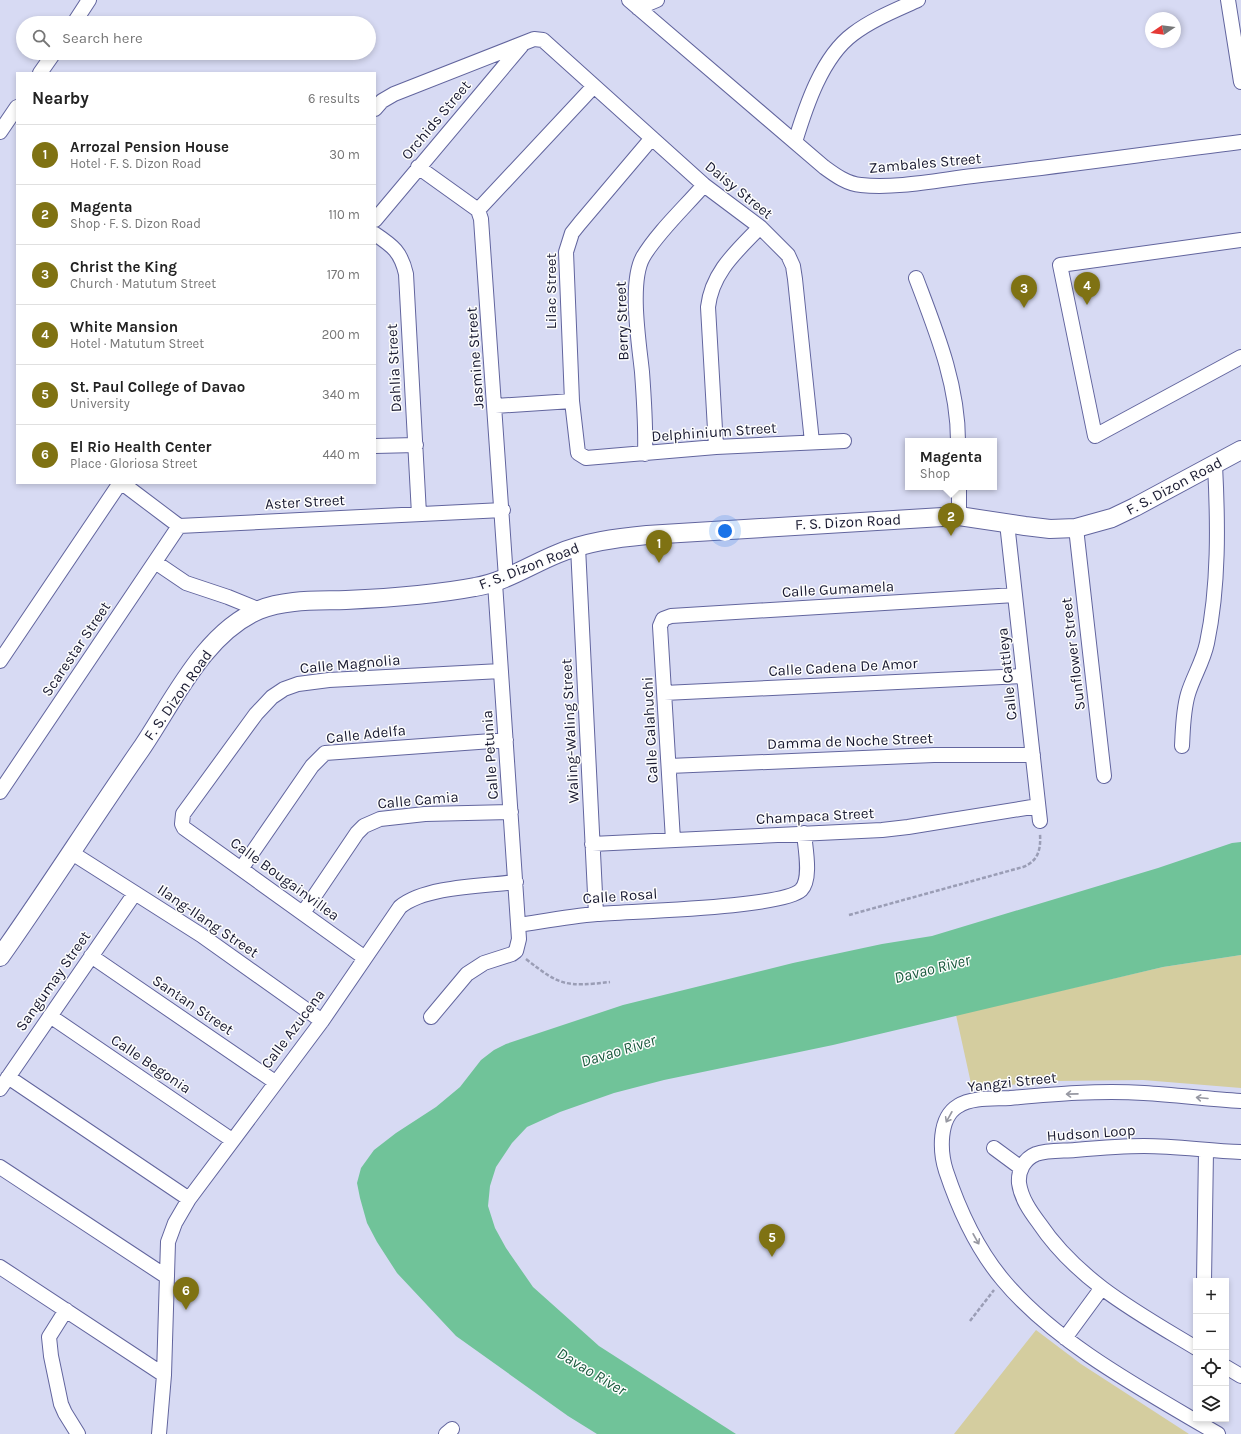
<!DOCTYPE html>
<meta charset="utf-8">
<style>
body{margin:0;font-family:Karla,sans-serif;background:#f2f2f2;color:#222}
.controls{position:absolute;right:12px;bottom:12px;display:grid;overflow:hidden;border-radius:0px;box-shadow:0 2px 6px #0003}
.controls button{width:36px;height:36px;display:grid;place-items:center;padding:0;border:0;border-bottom:1px solid #e0e0e0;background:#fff;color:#222;font:20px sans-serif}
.compass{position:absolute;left:1145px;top:12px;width:36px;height:36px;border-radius:50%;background:#fff;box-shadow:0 2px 6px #0003;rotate:257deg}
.you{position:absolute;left:725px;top:531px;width:14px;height:14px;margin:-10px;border:3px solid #fff;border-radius:50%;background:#1a73e8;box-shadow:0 0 0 6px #1a73e833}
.badge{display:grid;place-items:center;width:26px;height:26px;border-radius:50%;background:#7f7213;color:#fff;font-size:13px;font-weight:700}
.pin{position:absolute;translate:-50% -33px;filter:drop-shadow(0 1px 2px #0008)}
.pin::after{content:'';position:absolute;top:21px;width:14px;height:12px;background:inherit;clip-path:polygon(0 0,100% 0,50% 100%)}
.popup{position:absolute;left:905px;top:438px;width:92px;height:52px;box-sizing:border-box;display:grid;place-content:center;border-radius:0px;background:#fff;filter:drop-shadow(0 1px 3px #0005);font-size:13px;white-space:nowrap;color:#767676}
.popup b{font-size:15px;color:#222}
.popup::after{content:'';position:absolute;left:50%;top:100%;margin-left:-8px;border:8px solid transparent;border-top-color:#fff}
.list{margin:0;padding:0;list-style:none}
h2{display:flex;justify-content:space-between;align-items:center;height:52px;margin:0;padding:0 16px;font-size:17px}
h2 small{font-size:13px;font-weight:400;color:#767676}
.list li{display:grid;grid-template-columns:26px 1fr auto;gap:12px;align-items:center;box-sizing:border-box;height:60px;padding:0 16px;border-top:1px solid #e0e0e0}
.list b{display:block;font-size:15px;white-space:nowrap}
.list p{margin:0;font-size:13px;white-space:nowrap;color:#767676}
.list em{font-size:13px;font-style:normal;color:#767676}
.icon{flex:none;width:22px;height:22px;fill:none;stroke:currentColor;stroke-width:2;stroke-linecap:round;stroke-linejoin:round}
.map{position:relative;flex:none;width:1241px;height:1434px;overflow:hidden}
.search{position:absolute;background:#fff;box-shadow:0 2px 6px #0003;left:16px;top:16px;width:360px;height:44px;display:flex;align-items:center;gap:10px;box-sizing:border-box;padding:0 14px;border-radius:22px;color:#767676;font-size:15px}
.panel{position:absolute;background:#fff;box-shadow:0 2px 6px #0003;left:16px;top:72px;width:360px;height:412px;border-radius:0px}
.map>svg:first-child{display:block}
.green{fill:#d4cd9f}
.water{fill:#70c399}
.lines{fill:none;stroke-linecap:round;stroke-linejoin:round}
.minor-casing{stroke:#62659e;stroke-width:16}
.major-casing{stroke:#62659e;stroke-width:20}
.path{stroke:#9a9db5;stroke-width:2.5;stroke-dasharray:4 2;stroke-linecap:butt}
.minor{stroke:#fff;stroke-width:14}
.major{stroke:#fff;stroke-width:18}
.oneway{stroke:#9798a2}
.labels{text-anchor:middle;stroke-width:3;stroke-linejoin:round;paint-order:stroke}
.street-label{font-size:15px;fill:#181930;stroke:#fdfdfd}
.water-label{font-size:16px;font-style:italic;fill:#1b5a3e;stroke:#fdfdfd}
</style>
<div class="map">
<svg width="1241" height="1434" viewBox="0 0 1241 1434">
<rect width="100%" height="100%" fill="#d7daf3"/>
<!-- green -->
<path class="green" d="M1241,955V1088L1143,1080L1058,1081L972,1088L956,1015L1163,967Z
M1036,1330L1081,1364L1189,1434H954Z"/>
<!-- water -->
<path class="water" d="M1241,842V955L1163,967L833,1045L664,1080L614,1093L560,1112L527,1127L512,1143L496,1167L490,1186L488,1206L495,1228L506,1248L533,1287L599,1346L736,1434H597L568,1416L456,1336L397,1273L377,1242L367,1223L360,1198L357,1183L361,1168L374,1150L396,1133L436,1107L460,1087L481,1060L494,1050L506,1044L623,1005L793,963L882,944L932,936L1158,868L1232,843Z"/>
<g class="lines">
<!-- minor casing -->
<g class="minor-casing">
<path id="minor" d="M629,0L824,167C835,175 847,184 861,185C895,189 939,180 973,176C1063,166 1152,153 1241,142
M1228,0L1241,82
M638,8L657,0
M74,23L89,0
M40,73L54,53
M375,109L382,101L394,94L534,39L543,40L704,185L760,227L788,255L793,266L795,279L812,442
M0,132L17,107
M652,138L580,223L572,233L566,252L572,401L578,453L586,458L716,447L844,441
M795,142C806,106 822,57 853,34C873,19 896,10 918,0
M418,167L478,210L481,219L506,578
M478,210L594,86
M375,220L522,45
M375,234C393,246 401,252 406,274L419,514
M1241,240L1060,265L1095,436L1241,357
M916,278C936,331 958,384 958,441
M495,406L572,401
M375,446L416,445
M716,447L708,307C712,272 737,251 760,227
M645,454C646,426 644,399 642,372C639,343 629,282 643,257C657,233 685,207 704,185
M122,483L179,526L503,510
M959,487V516
M1007,523L1040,821
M1076,528L1104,776
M578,547L596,914
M155,562L186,583L228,597L260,610
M0,661L120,483
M664,693L1024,676
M1182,746C1183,728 1183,711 1188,694C1193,677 1203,662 1207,643C1219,586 1218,523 1215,465
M669,766L934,755H1033
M0,792L179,526
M673,840L660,626L663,619L671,616L1015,595
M592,844L882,830L908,827L1038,806
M72,853L201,935L322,1021
M241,869L312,766L325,753L506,740
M303,913L357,833L364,826L380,819L425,814L511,812
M519,925C545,921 571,916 597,914C631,911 782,908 801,890C812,879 805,847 804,833
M91,956L275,1082
M365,958L184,828L182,824L183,814L256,714L272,697L284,689L298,684L329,680L501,671
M50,1016L232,1140
M431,1017L467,974L484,963L512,954L516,951L519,939L495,583
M8,1077L189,1199
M0,1089L135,893
M994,1148L1021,1168
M0,1167L167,1277
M0,1267L164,1375
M1204,1281L1206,1151
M66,1310L49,1337L51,1356L61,1404L65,1413L78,1434
M1065,1338L1101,1289
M1196,1348C1138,1313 1078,1281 1039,1223C1030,1211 1021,1198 1019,1183C1018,1171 1024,1159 1036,1154C1047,1150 1063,1151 1075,1150C1098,1148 1121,1146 1144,1146C1177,1146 1209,1151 1241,1152
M1226,1367L1241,1376
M159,1434L164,1375L168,1242L175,1223L189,1199L322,1021L400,907C425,886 484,886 516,882
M446,1434L452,1429
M1218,1434C1147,1392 1056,1344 1003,1280C977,1249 959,1210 946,1171C940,1152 938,1118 958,1106C972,1097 994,1099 1010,1098C1054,1094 1100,1090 1144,1093C1176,1095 1209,1099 1241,1101"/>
</g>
<!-- major casing -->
<g class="major-casing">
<path id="major" d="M0,957C48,889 93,818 141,749C173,702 204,633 259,610C286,599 318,601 346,600C389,598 433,595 475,587C505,582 530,565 557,554C585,542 616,538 647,535L959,516L1025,526L1050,529L1076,528L1112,518L1135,507L1241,450"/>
</g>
<!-- path -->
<path class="path" d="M849,915L1023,867C1038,861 1041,850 1040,834
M526,959C560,986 566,987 610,982
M970,1321L994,1290"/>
<!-- minor -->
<use href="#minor" class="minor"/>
<!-- major -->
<use href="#major" class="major"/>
</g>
<!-- one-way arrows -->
<defs><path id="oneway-shaft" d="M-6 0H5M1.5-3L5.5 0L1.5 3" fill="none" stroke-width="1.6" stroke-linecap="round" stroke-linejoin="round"/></defs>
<g class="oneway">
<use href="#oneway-shaft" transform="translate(1072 1094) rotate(179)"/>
<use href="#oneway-shaft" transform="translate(1202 1098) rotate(-175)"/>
<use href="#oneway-shaft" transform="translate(949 1117) rotate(119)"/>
<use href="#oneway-shaft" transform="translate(976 1239) rotate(61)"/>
</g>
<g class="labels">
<!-- street labels -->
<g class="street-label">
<text transform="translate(436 120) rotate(-50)" y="5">Orchids Street</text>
<text transform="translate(925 163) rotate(-5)" y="5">Zambales Street</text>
<text transform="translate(739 190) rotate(39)" y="5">Daisy Street</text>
<text transform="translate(551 291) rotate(-90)" y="5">Lilac Street</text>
<text transform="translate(622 321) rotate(-92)" y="5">Berry Street</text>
<text transform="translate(475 358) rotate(-94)" y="5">Jasmine Street</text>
<text transform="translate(394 368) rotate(-93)" y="5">Dahlia Street</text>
<text transform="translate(714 432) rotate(-4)" y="5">Delphinium Street</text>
<text transform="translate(1174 486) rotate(-28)" y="5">F. S. Dizon Road</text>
<text transform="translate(305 502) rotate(-3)" y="5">Aster Street</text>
<text transform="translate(848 522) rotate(-3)" y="5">F. S. Dizon Road</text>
<text transform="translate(529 566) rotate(-21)" y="5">F. S. Dizon Road</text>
<text transform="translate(838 589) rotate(-3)" y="5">Calle Gumamela</text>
<text transform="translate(76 649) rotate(-56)" y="5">Scarestar Street</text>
<text transform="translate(1073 654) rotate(-97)" y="5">Sunflower Street</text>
<text transform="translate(350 664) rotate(-5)" y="5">Calle Magnolia</text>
<text transform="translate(843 667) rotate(-3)" y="5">Calle Cadena De Amor</text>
<text transform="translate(1007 674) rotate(-96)" y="5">Calle Cattleya</text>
<text transform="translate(178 695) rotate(-55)" y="5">F. S. Dizon Road</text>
<text transform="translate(650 730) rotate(-93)" y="5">Calle Calahuchi</text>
<text transform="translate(570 731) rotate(-93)" y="5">Waling-Waling Street</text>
<text transform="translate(366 734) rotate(-6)" y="5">Calle Adelfa</text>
<text transform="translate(850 741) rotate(-2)" y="5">Damma de Noche Street</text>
<text transform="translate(490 755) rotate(-94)" y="5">Calle Petunia</text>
<text transform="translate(418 800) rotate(-5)" y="5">Calle Camia</text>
<text transform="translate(815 816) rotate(-3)" y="5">Champaca Street</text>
<text transform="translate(285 879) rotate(36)" y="5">Calle Bougainvillea</text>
<text transform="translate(620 896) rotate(-4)" y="5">Calle Rosal</text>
<text transform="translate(208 921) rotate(34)" y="5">Ilang-Ilang Street</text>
<text transform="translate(53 981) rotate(-55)" y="5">Sangumay Street</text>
<text transform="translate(193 1005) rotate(34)" y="5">Santan Street</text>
<text transform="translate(293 1029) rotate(-53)" y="5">Calle Azucena</text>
<text transform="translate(151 1064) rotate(34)" y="5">Calle Begonia</text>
<text transform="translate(1012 1082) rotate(-6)" y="5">Yangzi Street</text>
<text transform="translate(1091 1133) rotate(-4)" y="5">Hudson Loop</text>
</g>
<!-- water labels -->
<g class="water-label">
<text transform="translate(932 968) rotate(-14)" y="6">Davao River</text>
<text transform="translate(618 1050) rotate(-17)" y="6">Davao River</text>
<text transform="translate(592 1371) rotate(31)" y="6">Davao River</text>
</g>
</g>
</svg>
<div class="controls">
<button>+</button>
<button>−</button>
<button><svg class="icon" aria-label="locate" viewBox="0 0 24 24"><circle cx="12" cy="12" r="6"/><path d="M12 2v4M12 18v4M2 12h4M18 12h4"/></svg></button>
<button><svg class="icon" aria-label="layers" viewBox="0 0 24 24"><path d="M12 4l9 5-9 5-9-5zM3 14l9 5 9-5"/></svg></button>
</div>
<svg class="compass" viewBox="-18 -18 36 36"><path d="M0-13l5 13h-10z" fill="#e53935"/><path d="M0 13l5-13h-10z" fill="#767676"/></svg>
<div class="you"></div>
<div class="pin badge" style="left:659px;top:563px">1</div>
<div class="pin badge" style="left:951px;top:536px">2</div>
<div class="popup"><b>Magenta</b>Shop</div>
<div class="pin badge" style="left:1024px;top:308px">3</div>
<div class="pin badge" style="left:1087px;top:305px">4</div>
<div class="pin badge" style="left:772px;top:1257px">5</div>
<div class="pin badge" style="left:186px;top:1310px">6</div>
<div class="search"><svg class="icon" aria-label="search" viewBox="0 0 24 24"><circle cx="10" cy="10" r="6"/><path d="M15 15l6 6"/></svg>Search here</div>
<section class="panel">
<h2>Nearby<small>6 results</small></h2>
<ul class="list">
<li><span class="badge">1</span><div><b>Arrozal Pension House</b><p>Hotel · F. S. Dizon Road</p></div><em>30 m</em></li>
<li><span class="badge">2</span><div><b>Magenta</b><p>Shop · F. S. Dizon Road</p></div><em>110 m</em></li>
<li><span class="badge">3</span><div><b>Christ the King</b><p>Church · Matutum Street</p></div><em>170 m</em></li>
<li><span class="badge">4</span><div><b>White Mansion</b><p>Hotel · Matutum Street</p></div><em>200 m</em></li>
<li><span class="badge">5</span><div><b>St. Paul College of Davao</b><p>University</p></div><em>340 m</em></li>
<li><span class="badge">6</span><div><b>El Rio Health Center</b><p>Place · Gloriosa Street</p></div><em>440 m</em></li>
</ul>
</section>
</div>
